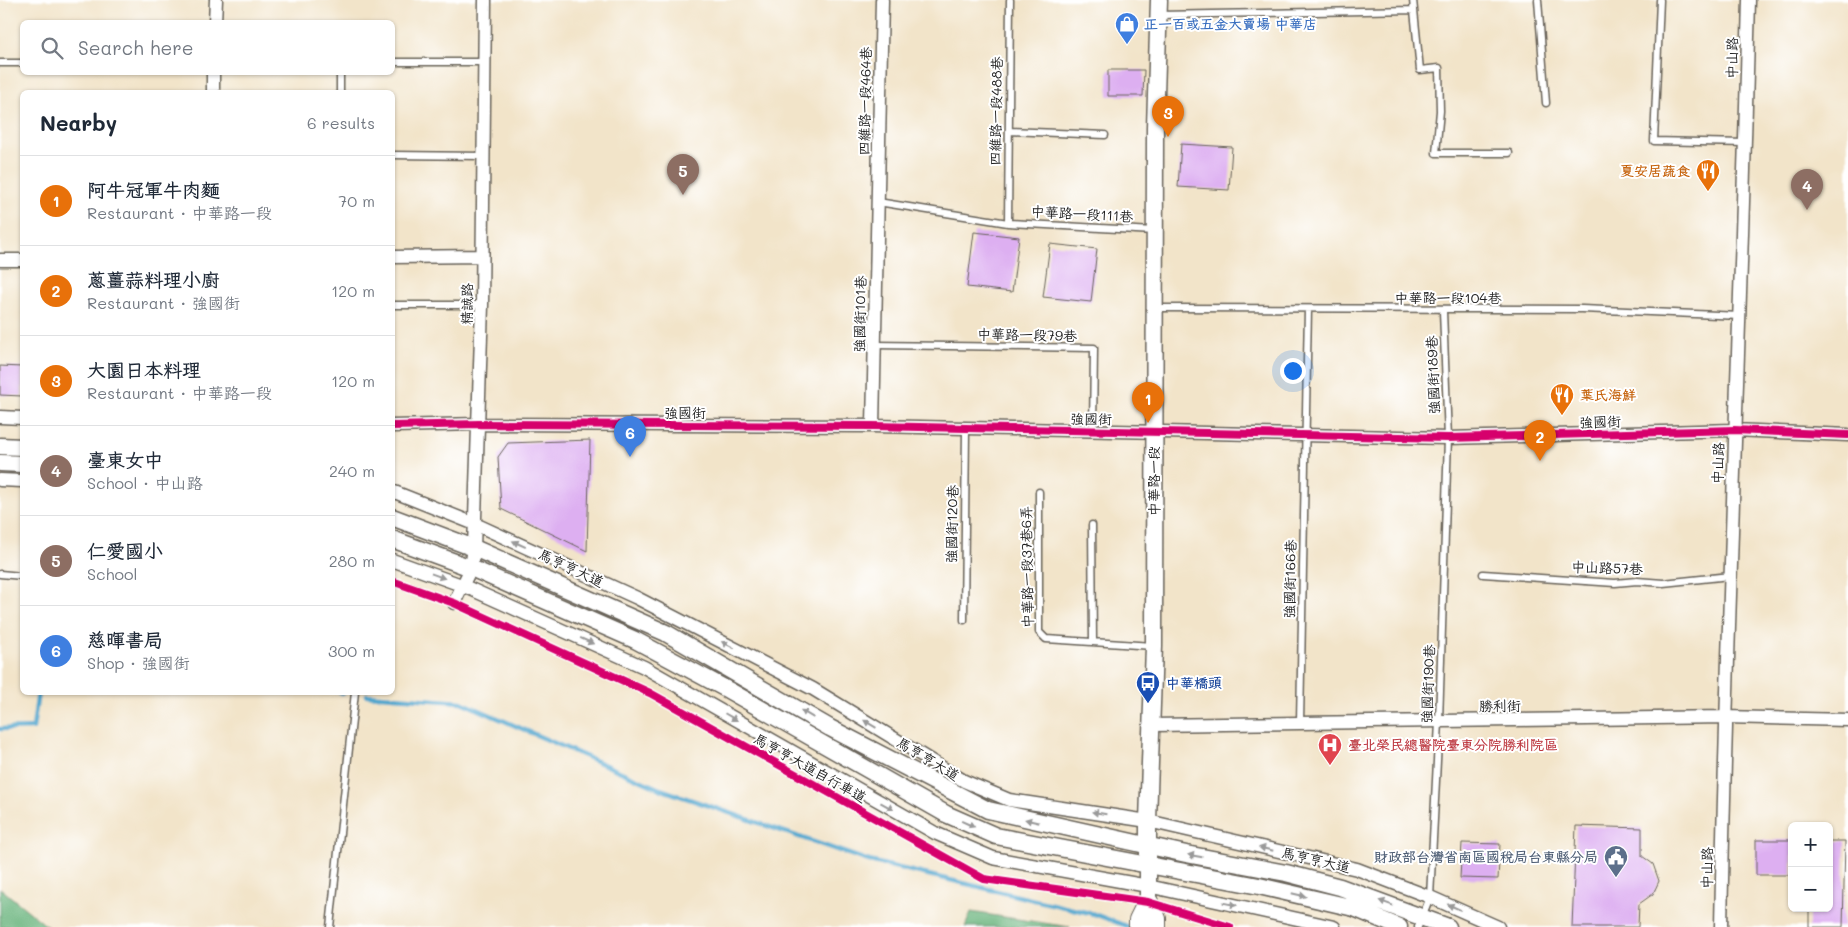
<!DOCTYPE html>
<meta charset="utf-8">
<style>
body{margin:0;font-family:Mali,"LXGW WenKai TC",sans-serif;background:#f6f6f7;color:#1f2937}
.controls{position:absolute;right:15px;bottom:15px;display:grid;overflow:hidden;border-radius:8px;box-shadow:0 1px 4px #0004}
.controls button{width:45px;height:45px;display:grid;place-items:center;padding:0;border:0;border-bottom:1px solid #e0e1e3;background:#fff;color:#1f2937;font:25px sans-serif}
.you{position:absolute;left:1292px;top:370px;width:18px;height:18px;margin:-12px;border:4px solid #fff;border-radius:50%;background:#1a73e8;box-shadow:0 0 0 8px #1a73e833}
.badge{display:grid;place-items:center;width:32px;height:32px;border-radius:50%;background:#d1495b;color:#fff;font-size:16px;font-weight:700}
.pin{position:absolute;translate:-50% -41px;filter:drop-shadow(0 1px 2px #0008)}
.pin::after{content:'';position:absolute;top:26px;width:18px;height:15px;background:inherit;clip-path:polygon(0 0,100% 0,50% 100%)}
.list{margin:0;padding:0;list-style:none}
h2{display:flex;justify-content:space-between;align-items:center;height:65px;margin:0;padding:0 20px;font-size:21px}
h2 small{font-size:16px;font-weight:400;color:#747a83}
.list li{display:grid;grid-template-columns:32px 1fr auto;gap:15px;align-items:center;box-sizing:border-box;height:90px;padding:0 20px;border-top:1px solid #e0e1e3}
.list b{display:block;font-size:19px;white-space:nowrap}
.list p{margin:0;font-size:16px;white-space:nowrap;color:#747a83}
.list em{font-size:16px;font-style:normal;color:#747a83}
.icon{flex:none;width:28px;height:28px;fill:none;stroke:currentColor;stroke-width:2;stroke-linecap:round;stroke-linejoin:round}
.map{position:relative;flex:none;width:1848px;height:927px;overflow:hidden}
.search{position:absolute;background:#fff;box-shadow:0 1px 4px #0004;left:20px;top:20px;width:375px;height:55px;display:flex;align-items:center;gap:12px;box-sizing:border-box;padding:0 18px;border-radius:8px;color:#747a83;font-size:19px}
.panel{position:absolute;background:#fff;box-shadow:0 1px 4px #0004;left:20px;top:90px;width:375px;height:605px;border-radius:8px}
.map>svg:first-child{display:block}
.forest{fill:#69b47d;stroke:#42684c}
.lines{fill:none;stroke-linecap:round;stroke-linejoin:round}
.stream{stroke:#51a6cd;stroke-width:4.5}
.building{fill:#ddaff1}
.service-casing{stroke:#676259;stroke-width:9}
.minor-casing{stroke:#676259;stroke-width:15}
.tertiary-casing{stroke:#676259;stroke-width:19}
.primary-casing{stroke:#676259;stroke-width:22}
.service{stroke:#fff;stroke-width:6}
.minor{stroke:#fff;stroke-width:12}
.tertiary{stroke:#fff;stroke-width:16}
.primary{stroke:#fff;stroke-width:20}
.cycleway-casing{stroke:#fff;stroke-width:11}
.cycleway{stroke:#d6006c;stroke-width:8}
.oneway{fill:#999}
.labels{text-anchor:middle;stroke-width:4;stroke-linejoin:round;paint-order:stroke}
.shop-label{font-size:14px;font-weight:bold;fill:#366cbe;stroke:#fff;text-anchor:start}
.street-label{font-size:14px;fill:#1c1c1c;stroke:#fff}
.food-label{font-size:14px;font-weight:bold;fill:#c56008;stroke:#fff;text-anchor:end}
.transit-label{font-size:14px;font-weight:bold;fill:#164399;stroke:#fff;text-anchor:start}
.health-label{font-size:14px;font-weight:bold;fill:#be3a42;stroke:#fff;text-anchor:start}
.service-label{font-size:14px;font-weight:bold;fill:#4e5e75;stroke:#fff;text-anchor:end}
</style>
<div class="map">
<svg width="1848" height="927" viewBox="0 0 1848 927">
<rect width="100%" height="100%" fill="#fff"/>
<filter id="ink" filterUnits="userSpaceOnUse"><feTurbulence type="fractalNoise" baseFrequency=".02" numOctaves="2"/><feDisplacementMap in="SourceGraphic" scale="10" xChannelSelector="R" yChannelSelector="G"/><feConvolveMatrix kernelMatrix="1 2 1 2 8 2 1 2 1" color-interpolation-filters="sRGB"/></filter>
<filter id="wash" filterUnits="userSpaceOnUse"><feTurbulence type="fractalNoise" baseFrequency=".0096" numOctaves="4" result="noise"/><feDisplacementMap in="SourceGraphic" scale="20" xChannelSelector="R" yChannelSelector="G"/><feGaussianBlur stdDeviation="1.12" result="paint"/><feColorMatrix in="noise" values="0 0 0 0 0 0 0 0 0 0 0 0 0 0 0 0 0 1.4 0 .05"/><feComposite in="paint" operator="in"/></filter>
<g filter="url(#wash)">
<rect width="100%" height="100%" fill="#f2e4c9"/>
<!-- forest -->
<path class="forest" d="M0,888L48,927H0Z
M971,912L1070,927H965Z"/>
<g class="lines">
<!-- stream -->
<path class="stream" d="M340,692L343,693
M367,695L461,702L660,789L869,861L1094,914L1129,927
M0,729L33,728L38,692"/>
</g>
<g id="blocks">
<!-- building -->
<path class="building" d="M1108,70H1144L1143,96H1108Z
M1181,144L1232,147L1229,190L1178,187Z
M974,232L1019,237L1012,292L967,287Z
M1050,244L1097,249L1091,302L1043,297Z
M0,366L22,367V396L0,395Z
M590,440L587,551L501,509L498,457L508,443Z
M1576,826L1642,828V856L1653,864L1659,881L1653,894L1639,904L1638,927H1572Z
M1756,840H1792V875H1756Z
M1829,841H1845L1843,927H1809V908H1829Z
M1462,843L1500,844L1498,879L1460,878Z"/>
</g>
</g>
<g filter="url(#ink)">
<use href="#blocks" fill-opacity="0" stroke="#676259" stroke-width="1"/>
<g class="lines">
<!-- service casing -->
<g class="service-casing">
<path id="service" d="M1413,0L1420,70L1439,68L1440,111L1436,153H1509
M1538,0L1546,103
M1660,0L1654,141L1745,143
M1159,15L1413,10
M392,62H484
M0,63H22
M340,72V92
M1009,131L1105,135
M392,155L483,156
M878,202L1008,223L1154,231
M1008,223L1010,0
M392,305H482
M1155,308L1582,309L1740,316
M875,345L1094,348L1093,431
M1039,492V632L1046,639L1153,646
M1092,525L1093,642
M0,574L22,576
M1483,574L1615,583L1637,581L1663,583L1730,576
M964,620L966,429
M1300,722L1308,309
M330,927L355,692
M1418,927L1430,897L1439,722L1448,438L1443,311"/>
</g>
<!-- minor casing -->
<g class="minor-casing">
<path id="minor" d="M215,22L216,0
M213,92V72
M392,257L482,256
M0,260H22
M0,417L22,418
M392,426L479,424L873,426L1448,438L1734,430L1848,435
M873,426L882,0
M0,480L22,481
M392,491L475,524L637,598L813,689L964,781L1009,800L1148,821L1357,869L1430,897L1498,927
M392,560L464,586L644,667L935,833L993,858L1148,886L1334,927
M454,603L471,568L474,548L482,305L485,0
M1152,725L1725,717L1848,720
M1721,927C1727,618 1741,309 1749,0"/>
</g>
<!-- tertiary casing -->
<g class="tertiary-casing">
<path id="tertiary" d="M0,446L22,447
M0,463L22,464
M392,517L474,548L666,633L830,728L988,810L1186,854L1286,873L1340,887L1448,927
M392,539L471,568L635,640L728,690L946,814L996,836L1259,886L1354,908L1399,927
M1148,902V821L1154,646L1155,127L1159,0"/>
</g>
<!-- primary casing -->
<g class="primary-casing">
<path id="primary" d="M1148,902L1156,919V927
M1139,927V920L1148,902"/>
</g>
<!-- service -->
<use href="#service" class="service"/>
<!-- minor -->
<use href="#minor" class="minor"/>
<!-- tertiary -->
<use href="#tertiary" class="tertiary"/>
<!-- primary -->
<use href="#primary" class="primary"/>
<!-- cycleway casing -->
<g class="cycleway-casing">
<path id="cycleway" d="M392,426L479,424L873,426L1448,438L1734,430L1848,435
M392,581L454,603L650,693L984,879L1148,902L1230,927"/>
</g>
<!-- cycleway -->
<use href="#cycleway" class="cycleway"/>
</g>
<!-- one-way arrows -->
<defs><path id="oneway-solid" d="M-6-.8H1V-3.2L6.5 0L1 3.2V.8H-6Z" transform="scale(1.25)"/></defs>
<g class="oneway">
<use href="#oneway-solid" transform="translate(519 544) rotate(-155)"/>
<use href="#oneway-solid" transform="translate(438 576) rotate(20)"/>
<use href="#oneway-solid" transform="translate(587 641) rotate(24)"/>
<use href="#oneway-solid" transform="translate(728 645) rotate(-153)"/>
<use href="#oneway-solid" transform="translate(807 714) rotate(-149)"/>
<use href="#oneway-solid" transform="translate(731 717) rotate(30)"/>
<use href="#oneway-solid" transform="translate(870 724) rotate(-149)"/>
<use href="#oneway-solid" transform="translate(887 806) rotate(29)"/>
<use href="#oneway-solid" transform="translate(1099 813) rotate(-171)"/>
<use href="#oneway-solid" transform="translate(1032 821) rotate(-166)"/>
<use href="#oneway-solid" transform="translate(968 824) rotate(24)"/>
<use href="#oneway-solid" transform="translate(1266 849) rotate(-167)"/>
<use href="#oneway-solid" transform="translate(1195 856) rotate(-170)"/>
<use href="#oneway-solid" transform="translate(1299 895) rotate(13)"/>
<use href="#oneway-solid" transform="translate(1386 903) rotate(-160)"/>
<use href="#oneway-solid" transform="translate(1230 904) rotate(11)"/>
<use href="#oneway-solid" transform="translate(1454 907) rotate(-156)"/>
</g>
</g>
<!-- icons -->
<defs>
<g id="shop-pin" transform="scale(1.25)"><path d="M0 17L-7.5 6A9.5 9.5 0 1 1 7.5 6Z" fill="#3f7fe0" stroke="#fff"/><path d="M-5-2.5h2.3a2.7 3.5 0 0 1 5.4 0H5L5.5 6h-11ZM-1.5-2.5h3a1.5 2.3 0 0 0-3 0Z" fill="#fff"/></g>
<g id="restaurant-pin" transform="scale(1.25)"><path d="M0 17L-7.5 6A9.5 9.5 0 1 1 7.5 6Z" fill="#e8710a" stroke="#fff"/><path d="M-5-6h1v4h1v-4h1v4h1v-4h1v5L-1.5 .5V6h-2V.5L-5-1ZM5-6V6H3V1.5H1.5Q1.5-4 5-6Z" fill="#fff"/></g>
<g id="bus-pin" transform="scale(1.25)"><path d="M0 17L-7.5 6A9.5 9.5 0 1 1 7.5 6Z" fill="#1a4fb4" stroke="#fff"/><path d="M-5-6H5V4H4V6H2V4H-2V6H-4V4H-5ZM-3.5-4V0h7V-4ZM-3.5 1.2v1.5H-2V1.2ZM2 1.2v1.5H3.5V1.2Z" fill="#fff"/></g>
<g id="hospital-pin" transform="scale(1.25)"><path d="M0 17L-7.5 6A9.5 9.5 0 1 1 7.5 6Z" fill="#e0444e" stroke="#fff"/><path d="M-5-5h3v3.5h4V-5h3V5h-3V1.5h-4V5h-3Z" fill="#fff"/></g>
<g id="civic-pin" transform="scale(1.25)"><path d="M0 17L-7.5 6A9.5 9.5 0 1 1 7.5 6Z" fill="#5c6f8a" stroke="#fff"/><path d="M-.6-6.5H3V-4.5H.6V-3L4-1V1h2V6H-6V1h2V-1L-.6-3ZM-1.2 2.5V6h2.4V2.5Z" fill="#fff"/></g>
</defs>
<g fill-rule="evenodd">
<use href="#shop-pin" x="1127" y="24"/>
<use href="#restaurant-pin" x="1708" y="171"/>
<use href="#restaurant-pin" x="1562" y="395"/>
<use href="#bus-pin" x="1148" y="683"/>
<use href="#hospital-pin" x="1330" y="745"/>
<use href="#civic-pin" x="1616" y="857"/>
</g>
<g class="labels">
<!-- shop labels -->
<g class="shop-label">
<text x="1144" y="29">正一百或五金大賣場 中華店</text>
</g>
<!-- street labels -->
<g class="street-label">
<text transform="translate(1732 58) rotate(-89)" y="5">中山路</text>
<text transform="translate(865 101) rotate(-89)" y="5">四維路一段464巷</text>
<text transform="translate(996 111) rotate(-89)" y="5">四維路一段488巷</text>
<text transform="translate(1082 214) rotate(3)" y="5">中華路一段111巷</text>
<text x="1448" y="303">中華路一段104巷</text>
<text transform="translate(467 304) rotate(-89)" y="5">精誠路</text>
<text transform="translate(860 314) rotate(-89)" y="5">強國街101巷</text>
<text transform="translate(1027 335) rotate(1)" y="5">中華路一段79巷</text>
<text transform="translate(1433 375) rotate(-92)" y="5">強國街189巷</text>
<text x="685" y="418">強國街</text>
<text transform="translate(1091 419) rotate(1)" y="5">強國街</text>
<text transform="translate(1600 422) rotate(-2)" y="5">強國街</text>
<text transform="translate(1718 463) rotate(-88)" y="5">中山路</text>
<text transform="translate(1154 481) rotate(-90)" y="5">中華路一段</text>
<text transform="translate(952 524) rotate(-89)" y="5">強國街120巷</text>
<text transform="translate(1027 567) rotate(-91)" y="5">中華路一段37巷6弄</text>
<text transform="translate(571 568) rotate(25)" y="5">馬亨亨大道</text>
<text transform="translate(1607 568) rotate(2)" y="5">中山路57巷</text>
<text transform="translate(1290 579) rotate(-89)" y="5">強國街166巷</text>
<text transform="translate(1428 684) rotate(-88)" y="5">強國街190巷</text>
<text transform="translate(1500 706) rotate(-1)" y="5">勝利街</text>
<text transform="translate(928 759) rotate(31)" y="5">馬亨亨大道</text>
<text transform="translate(810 768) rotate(29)" y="5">馬亨亨大道自行車道</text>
<text transform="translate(1316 860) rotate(13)" y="5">馬亨亨大道</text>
<text transform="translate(1707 868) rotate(-89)" y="5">中山路</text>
</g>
<!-- food labels -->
<g class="food-label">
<text x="1690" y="176">夏安居蔬食</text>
<text x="1580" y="400" text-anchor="start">葉氏海鮮</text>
</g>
<!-- transit labels -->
<g class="transit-label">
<text x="1166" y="688">中華橋頭</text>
</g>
<!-- health labels -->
<g class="health-label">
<text x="1348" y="750">臺北榮民總醫院臺東分院勝利院區</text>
</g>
<!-- service labels -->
<g class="service-label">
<text x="1598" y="862">財政部台灣省南區國稅局台東縣分局</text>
</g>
</g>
</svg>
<div class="controls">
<button>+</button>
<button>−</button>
</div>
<div class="you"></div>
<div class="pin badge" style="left:1148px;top:423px;background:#e8710a">1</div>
<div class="pin badge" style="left:1540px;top:461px;background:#e8710a">2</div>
<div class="pin badge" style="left:1168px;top:137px;background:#e8710a">3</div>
<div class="pin badge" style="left:1807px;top:210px;background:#8d6e63">4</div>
<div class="pin badge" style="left:683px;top:195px;background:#8d6e63">5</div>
<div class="pin badge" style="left:630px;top:457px;background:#3f7fe0">6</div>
<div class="search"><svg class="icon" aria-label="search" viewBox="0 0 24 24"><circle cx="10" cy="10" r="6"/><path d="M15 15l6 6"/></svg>Search here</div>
<section class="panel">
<h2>Nearby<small>6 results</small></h2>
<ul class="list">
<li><span class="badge" style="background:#e8710a">1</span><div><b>阿牛冠軍牛肉麵</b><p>Restaurant · 中華路一段</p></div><em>70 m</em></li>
<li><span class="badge" style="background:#e8710a">2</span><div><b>蔥薑蒜料理小廚</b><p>Restaurant · 強國街</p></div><em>120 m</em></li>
<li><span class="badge" style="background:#e8710a">3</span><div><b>大園日本料理</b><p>Restaurant · 中華路一段</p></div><em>120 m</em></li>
<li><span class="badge" style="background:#8d6e63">4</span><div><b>臺東女中</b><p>School · 中山路</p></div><em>240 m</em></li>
<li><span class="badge" style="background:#8d6e63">5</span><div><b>仁愛國小</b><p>School</p></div><em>280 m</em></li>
<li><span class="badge" style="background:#3f7fe0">6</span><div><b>慈暉書局</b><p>Shop · 強國街</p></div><em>300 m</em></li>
</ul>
</section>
</div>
